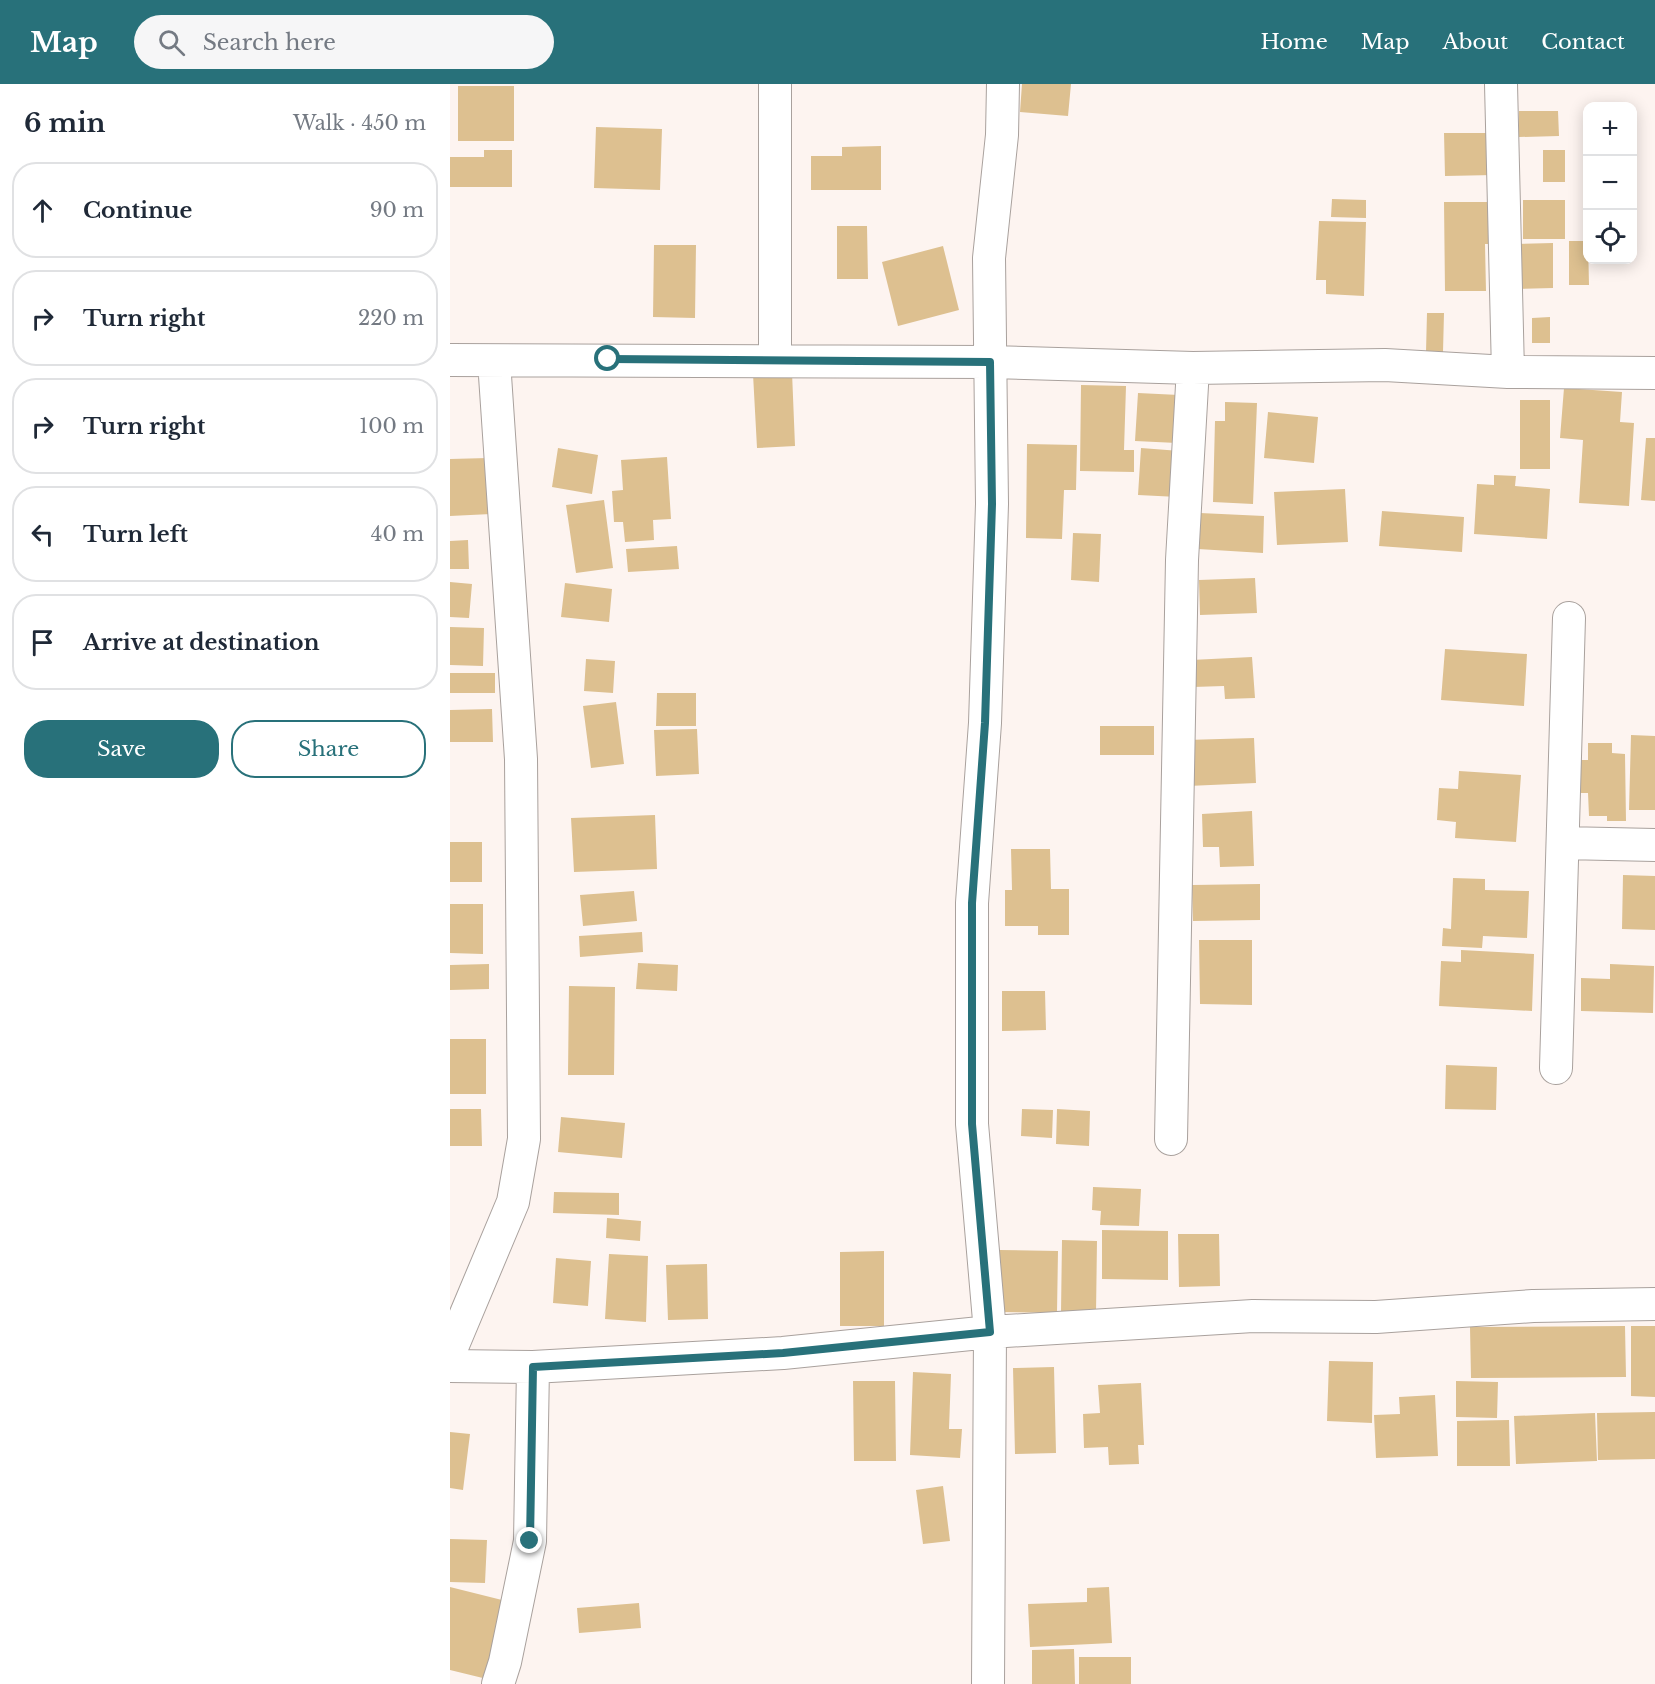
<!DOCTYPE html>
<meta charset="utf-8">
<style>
body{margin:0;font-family:"Libre Baskerville",serif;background:#f6f6f7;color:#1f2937}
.controls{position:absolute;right:18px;top:18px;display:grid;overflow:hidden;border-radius:12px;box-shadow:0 3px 15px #0003}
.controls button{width:54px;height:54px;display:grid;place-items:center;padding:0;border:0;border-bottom:2px solid #e0e1e3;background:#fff;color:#1f2937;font:30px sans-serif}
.stop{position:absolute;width:18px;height:18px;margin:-14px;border:4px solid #28717a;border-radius:50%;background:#fff}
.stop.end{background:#28717a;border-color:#fff;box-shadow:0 2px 6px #0008}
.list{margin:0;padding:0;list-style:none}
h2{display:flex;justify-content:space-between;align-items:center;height:78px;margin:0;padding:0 24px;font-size:26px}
h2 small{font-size:20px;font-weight:400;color:#747a83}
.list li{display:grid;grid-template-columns:39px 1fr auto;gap:18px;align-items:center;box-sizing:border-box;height:96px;margin:0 12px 12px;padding:0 12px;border:2px solid #e0e1e3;border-radius:24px}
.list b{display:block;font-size:22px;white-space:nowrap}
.list em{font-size:20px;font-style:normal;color:#747a83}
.actions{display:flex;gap:12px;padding:18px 24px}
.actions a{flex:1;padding:14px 0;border:2px solid #28717a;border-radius:24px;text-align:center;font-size:21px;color:#28717a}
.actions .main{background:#28717a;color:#fff}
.icon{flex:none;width:33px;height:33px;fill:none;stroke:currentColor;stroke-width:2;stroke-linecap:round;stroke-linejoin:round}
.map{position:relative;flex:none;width:1205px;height:1600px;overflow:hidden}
header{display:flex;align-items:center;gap:36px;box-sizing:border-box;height:84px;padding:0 30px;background:#28717a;color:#fff}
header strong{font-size:28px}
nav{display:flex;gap:33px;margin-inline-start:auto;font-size:21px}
.search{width:420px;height:54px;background:#f6f6f7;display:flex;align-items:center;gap:15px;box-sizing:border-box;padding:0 21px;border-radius:33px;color:#747a83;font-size:22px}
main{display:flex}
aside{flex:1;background:#fff}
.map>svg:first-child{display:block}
.building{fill:#ddc090}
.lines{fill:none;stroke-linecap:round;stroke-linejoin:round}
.minor-casing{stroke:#a9a19d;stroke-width:34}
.minor{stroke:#fff;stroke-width:32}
.route{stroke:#28717a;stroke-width:8}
</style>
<header>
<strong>Map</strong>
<div class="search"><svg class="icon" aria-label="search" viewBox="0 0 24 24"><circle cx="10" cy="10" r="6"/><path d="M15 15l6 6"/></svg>Search here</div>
<nav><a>Home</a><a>Map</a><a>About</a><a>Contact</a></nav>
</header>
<main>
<aside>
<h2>6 min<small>Walk · 450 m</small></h2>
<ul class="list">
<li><svg class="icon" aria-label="ahead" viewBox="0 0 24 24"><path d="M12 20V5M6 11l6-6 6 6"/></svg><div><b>Continue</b></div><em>90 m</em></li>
<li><svg class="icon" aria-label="right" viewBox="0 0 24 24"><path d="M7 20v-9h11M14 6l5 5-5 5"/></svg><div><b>Turn right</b></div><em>220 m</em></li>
<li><svg class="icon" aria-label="right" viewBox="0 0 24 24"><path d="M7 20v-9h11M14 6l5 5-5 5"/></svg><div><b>Turn right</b></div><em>100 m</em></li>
<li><svg class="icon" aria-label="left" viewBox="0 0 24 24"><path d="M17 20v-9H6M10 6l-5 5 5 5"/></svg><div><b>Turn left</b></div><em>40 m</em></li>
<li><svg class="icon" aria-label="arrive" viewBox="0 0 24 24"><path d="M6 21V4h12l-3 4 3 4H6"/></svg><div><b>Arrive at destination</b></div></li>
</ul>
<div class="actions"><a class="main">Save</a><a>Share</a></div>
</aside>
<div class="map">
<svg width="1205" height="1600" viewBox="0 0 1205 1600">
<rect width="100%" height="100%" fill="#fdf4f0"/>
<!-- building -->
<path class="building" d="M572,0H621L618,32L570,28Z
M8,2H64V57H8Z
M1069,27H1108L1109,52L1069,53Z
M146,43L212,45L210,106L144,104Z
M994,49H1044V91L995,92Z
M431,62V106H361V72H392V63Z
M34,66H62V103H0V73H34Z
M1093,66H1115V98H1093Z
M882,115L916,116V134L881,133Z
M1073,116H1115V155H1073Z
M994,118H1045V160H1035L1036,207H995Z
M869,137L916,138L914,212L876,210V196H866Z
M387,142H417L418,195H387Z
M1119,157H1138L1139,201H1119Z
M1103,159V204L1060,205V160Z
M204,161H246L245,234L203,233Z
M493,162L509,226L448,242L432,178Z
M977,229H994L993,268H976Z
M1100,233V259H1082V234Z
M342,288L345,362L307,364L303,290Z
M631,301L676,302L674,366H684V388L630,387Z
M1114,304L1172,308L1170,338L1184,339L1179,422L1129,419L1133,356L1110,354Z
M688,309L729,311L727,359L685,357Z
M1070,316H1100V385H1070Z
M775,318L807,319L803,420L763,418L765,337H775Z
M818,328L868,333L864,379L814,374Z
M1196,354H1205V417L1191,416Z
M577,360L627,361L626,406H614L612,455L576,454Z
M108,364L148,371L142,410L102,403Z
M691,364L730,367L728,413L688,411Z
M217,373L221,435L203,436L204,456L175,458L173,438H164L162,407L173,406L171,376Z
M38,374L41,430L0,432V375Z
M1044,391L1066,392L1065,402L1100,405L1097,455L1024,450L1027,400L1044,401Z
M895,405L898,458L827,461L824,408Z
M154,416L163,484L126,489L116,421Z
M932,427L1014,433L1012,468L929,462Z
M750,429L814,432L813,469L748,465Z
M623,449L651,450L649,498L621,496Z
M18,456L19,485H0V457Z
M227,462L229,485L178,488L176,465Z
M805,494L807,529L750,531L749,496Z
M0,498L22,500L19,534L0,533Z
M115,499L162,505L159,538L111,533Z
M0,543L34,544L33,582L0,581Z
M995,565L1077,570L1074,622L991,616Z
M802,573L805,614L775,615L774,602L743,603L741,576Z
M136,575L165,577L163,609L134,607Z
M0,589H45V609H0Z
M207,609H246V642H206Z
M166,618L174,680L141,684L133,622Z
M42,625L43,658H0V626Z
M650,642H704V671H650Z
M247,645L249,690L206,692L204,646Z
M1181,651L1205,652V726H1179Z
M804,654L806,699L738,702L736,656Z
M1138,659H1162V669L1175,670L1176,737H1157V732H1139L1138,709H1124L1123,676H1138Z
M1009,687L1071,691L1066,758L1005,754L1006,738L987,736L989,704L1008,705Z
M802,727L804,782L770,783L769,763H753L752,730Z
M205,731L207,785L124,788L121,734Z
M0,758H32V798H0Z
M561,765H600L601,805H619V851H588V842H555V806H562Z
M1173,791L1205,792V846L1172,845Z
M1003,794L1035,795V806L1079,807L1077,854L1033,852L1032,864L992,862L993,844L1001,845Z
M810,800V836L743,837L742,801Z
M184,807L187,837L133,842L130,811Z
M0,820H33V870L0,869Z
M192,848L193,868L130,873L129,852Z
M749,856H802V921L750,920Z
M1011,866L1084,870L1082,927L989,922L991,877L1011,878Z
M188,879L228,881L227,907L186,905Z
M39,880V905L0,906V881Z
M1160,880L1204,882L1203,929L1131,927V894L1160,895Z
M119,902L165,903L164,991H118Z
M552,907H595L596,946L552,947Z
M0,955H36V1010H0Z
M996,981L1047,983L1046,1026L995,1025Z
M0,1025H31L32,1062H0Z
M572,1025L603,1026L602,1054L571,1052Z
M607,1025L640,1027L639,1062L606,1060Z
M111,1033L175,1039L172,1074L108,1068Z
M643,1103L691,1105L689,1142L650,1141L651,1127L642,1126Z
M104,1108L169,1109V1131L103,1129Z
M157,1134L191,1137L190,1157L156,1154Z
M652,1146L718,1147V1196L652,1195Z
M728,1150H769L770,1202L729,1203Z
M612,1156L647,1157L646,1230L611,1229Z
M549,1166L608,1167L607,1229L548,1228Z
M434,1167V1242H390V1168Z
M159,1170L198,1172L196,1238L155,1235Z
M106,1174L141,1177L138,1222L103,1219Z
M257,1180L258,1235L218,1236L216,1181Z
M1175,1242L1176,1293L1021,1294L1020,1243Z
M1181,1242H1205V1313L1181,1312Z
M879,1277L923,1278L922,1339L877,1337Z
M604,1283L606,1369L565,1370L563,1284Z
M463,1288L501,1290L499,1345H512L510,1374L460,1371Z
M403,1297H445L446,1377H404Z
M1006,1297L1048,1298L1047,1334L1006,1333Z
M691,1299L694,1361H688L689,1380L659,1381L658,1363L634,1364L633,1330L650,1329L648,1301Z
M985,1311L988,1372L926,1374L924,1331L950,1330L949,1313Z
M1205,1328V1375L1148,1376L1147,1329Z
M1145,1329L1147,1377L1066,1380L1064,1332Z
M1059,1336L1060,1382H1007V1337Z
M0,1348L20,1350L13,1406L0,1404Z
M493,1402L500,1457L473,1460L466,1406Z
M0,1455L37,1456L35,1499L0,1498Z
M0,1503L60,1518L41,1596L0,1586Z
M659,1503L662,1559L580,1563L578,1520L637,1518V1504Z
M189,1519L191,1544L129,1549L127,1524Z
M624,1565L625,1600H582V1566Z
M629,1573H681V1600H629Z"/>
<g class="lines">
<!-- minor casing -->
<g class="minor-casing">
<path id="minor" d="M1051,0L1058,288
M0,276L540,278L743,284L935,281L1058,288L1205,289
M325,277V0
M1113,759L1205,761
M1106,984L1119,534
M721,1055L732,476L743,284
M0,1268L63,1118L74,1055L71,675L44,277
M0,1282L83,1283L333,1269L540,1248L803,1232L926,1233L1083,1222L1205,1220
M48,1600L55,1578L80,1457L83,1283
M538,1600L540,1248L522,1040V819L535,639L542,420L539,174L552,51L553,0"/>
</g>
<!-- minor -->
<use href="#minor" class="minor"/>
</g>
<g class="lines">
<!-- route -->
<path class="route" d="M80,1457L83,1283L333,1269L540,1248L522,1040V819L535,639L542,420L540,278L158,275"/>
</g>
</svg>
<div class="controls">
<button>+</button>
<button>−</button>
<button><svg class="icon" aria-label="locate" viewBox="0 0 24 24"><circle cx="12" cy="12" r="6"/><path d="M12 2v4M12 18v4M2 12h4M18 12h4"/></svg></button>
</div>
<div class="stop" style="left:158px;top:275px"></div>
<div class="stop end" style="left:80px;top:1457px"></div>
</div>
</main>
